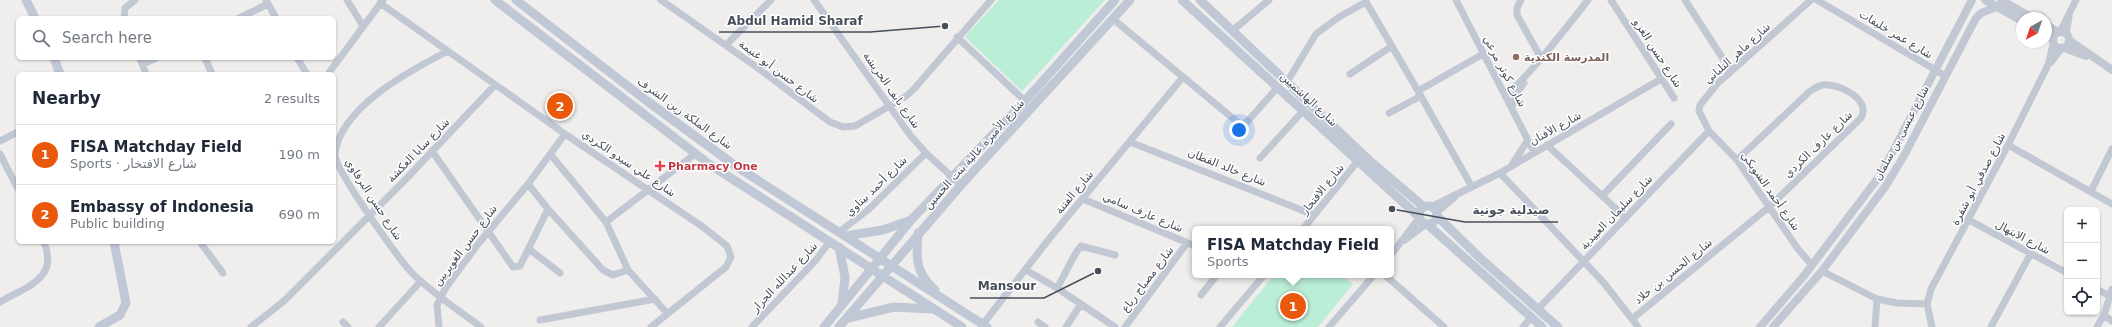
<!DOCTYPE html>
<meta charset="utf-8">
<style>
body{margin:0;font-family:"DejaVu Sans",Cairo,sans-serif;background:#f2f2f3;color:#1f2937}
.controls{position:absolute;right:12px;bottom:12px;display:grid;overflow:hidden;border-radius:6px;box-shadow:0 1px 3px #0004}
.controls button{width:36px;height:36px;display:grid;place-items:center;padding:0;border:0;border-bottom:1px solid #e0e1e3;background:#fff;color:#1f2937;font:20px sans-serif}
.compass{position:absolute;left:2016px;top:12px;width:36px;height:36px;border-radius:50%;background:#fff;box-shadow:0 1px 3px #0004;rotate:220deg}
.you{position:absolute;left:1239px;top:130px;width:14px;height:14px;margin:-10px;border:3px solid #fff;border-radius:50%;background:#1a73e8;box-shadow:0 0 0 6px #1a73e833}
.badge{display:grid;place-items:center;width:26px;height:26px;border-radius:50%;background:#ea580c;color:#fff;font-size:13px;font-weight:700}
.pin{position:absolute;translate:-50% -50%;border:2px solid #fff;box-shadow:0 1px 4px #0006}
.popup{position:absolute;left:1192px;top:226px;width:202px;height:52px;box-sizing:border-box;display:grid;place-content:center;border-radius:6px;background:#fff;filter:drop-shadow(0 1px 3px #0005);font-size:13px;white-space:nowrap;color:#747a83}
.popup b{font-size:15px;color:#1f2937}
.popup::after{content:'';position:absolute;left:50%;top:100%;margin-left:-8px;border:8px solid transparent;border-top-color:#fff}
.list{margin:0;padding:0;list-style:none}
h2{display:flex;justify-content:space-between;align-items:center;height:52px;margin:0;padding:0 16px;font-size:17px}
h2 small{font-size:13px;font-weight:400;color:#747a83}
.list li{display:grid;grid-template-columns:26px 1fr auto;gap:12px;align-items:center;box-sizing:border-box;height:60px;padding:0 16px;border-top:1px solid #e0e1e3}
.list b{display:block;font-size:15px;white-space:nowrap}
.list p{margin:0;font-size:13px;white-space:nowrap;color:#747a83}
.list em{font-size:13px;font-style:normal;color:#747a83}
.icon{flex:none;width:22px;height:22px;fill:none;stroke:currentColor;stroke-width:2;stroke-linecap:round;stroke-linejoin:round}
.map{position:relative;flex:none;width:2112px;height:327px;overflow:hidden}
.search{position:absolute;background:#fff;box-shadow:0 1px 3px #0004;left:16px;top:16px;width:320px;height:44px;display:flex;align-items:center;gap:10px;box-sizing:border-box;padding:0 14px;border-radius:6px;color:#747a83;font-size:15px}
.panel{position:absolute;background:#fff;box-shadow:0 1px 3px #0004;left:16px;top:72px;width:320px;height:172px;border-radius:6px}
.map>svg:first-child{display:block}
.green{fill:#bbeed6}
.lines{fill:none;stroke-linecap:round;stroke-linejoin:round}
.minor{stroke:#c1c8d3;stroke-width:7}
.tertiary{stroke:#c1c8d3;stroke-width:8}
.secondary{stroke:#c0c8d6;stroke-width:9}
.education-dot{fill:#8d6e63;stroke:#fff;stroke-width:1.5}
.health-dot{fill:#e0444e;stroke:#fff;stroke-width:1.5}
.labels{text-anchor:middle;stroke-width:3;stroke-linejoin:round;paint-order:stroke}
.street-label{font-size:11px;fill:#464e5b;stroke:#fff}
.education-label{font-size:11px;font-weight:bold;fill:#785e54;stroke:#fff;text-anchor:start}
.health-label{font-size:11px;font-weight:bold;fill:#be3a42;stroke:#fff;text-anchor:start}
.leader{fill:none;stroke:#464e5b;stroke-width:1.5}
.callout-dot{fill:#464e5b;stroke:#fff;stroke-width:1.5}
.callout-label{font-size:12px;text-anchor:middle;font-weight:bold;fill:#464e5b;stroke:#fff;stroke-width:3;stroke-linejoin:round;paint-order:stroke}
</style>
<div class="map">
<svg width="2112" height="327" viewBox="0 0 2112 327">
<rect width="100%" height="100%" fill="#f0eeed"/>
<!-- green -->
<path class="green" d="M999,0H1105L1022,91L967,39L966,36L970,31Z
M1274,275H1341L1353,284L1318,327H1232Z"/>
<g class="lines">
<!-- minor -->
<path class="minor" d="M266,0L276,18
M347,0L363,26
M661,0L755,66L830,122L843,127L855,126L905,97L914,89L991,0
M814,0L910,135L926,153L961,185
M1365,0L1418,91L1483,54
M1456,0L1534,152
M1521,0L1517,8V15L1541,58
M1611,0L1674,98
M1685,0L1731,71
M1811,0L1717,84L1700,105L1699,111L1709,131L1737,160L1798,249L1812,265
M1817,0L1944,75
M380,3L565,134L703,227L727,246L731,257L726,267L651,327
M124,18L125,8L135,0
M239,18L268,4
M1113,19L1241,125L1247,122L1278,87
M1232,31L1269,0
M2060,32L2076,0
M2066,34L2069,17
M957,37L1025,101
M726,45L771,0
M448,51C411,70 340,107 335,154C334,169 400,261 414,275C434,294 459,311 481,327
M140,58L146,74
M205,58L212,74
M297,58L307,74
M2051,62L2061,49
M143,64L156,58
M328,74L383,0
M1350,74L1392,46
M1287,82L1316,34L1339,17L1366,2
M1418,91L1472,187
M1504,93C1516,94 1577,14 1588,0
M1512,107L1516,94L1524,83
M1389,113L1421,96
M0,141L18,132
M1130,142L1314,215
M1547,145L1626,218
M2008,145L2112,204
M432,151L513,267L520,266L548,209
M0,154L18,189
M551,155L606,222L628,270L667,313
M1260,158L1303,111
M1513,163L1528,140
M1500,173L1604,283L1632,319L1769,207L1861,118C1872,99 1838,83 1823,85C1818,86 1813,89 1809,92L1737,160
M528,184L548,209L603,270L613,275L628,270
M2091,191L2112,149
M1603,195L1671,124
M1083,199L1195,246
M1431,207L1500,173L1661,79
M1437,212L1455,197
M1969,220L2067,273
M606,222L695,154
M1303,229L1357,162
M839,232L868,210L926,153
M1405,240L1426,224
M200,242L223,273
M529,249L560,273
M1391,255L1419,218
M1026,270L1057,288L1115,327
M1822,271L1877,299L1897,303L1927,304
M1385,275L1444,327
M1057,288C1063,279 1075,251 1081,246L1115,255
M2097,289L2109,296
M1201,295L1217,275
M0,302C27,286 59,279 44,242
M1538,309L1709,131
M2104,315L2112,321
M1632,319L1638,327
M540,320L655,299
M343,322L348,327
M1038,322L1045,327
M983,324L1049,239L1183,77
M251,327L284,301L405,180L495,85
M379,327L421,281
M439,327L437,305L445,289L478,244L528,184L565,134
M752,327L816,260L830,241
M1066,327L1081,304
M1125,327L1187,243
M1220,327L1264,275
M1329,327L1374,275
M1523,327L1531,317
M1875,327L1877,299
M1932,327L1927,304L1931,289L2008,145L2048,65L2053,44
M1991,327L2031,253
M2097,327L2104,315L2112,289"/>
<!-- tertiary -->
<path class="tertiary" d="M1985,0L2022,21
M2001,0L2033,18
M2046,25L2058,32
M2053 40a8 8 0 1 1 16 0a8 8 0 1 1-16 0Z
M2069,40L2112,70
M2064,48L2086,56
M1760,327L1803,277L1881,174L1972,0
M1773,327L1822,271L1885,187L1905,154L1976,18L1981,13L1997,7"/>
<!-- secondary -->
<path class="secondary" d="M26,0L35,18
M495,0L709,164L962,327
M516,0L647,101L737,167L987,327
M1182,0L1418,216
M1200,0L1370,161L1424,207
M54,58L60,74
M1419 215a9 9 0 1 1 18 0a9 9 0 1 1-18 0Z
M1437,216L1480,258L1558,327
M1428,225L1542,327
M918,233C916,259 915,272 935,290
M845,236L883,230L911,220
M839,247L845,277L842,304
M848,318L894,307L931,309
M99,327L120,315L126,303L114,242
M824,327L912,219L1025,101L1115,0
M839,327L961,185L1130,0"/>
</g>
<!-- markers -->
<circle class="education-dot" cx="1516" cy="57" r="4"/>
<path class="health-dot" d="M658 160h4v4h4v4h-4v4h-4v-4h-4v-4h4z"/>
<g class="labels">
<!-- street labels -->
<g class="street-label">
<text transform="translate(1896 34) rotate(31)" y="4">شارع عمر خليفات</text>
<text transform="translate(1658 53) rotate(57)" y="4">شارع حسن الغزو</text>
<text transform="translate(1737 53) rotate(-42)" y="4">شارع ماهر التلباني</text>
<text transform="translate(779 71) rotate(37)" y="4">شارع حسن أبو غنيمة</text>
<text transform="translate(1505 71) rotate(62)" y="4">شارع كوثر مرعي</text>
<text transform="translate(892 90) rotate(55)" y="4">شارع نايف الخريشة</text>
<text transform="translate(1309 99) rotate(43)" y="4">شارع الهاشميين</text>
<text transform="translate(685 113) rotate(36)" y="4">شارع الملكة زين الشرف</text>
<text transform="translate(1555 128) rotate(-29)" y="4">شارع الأفنان</text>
<text transform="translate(1901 133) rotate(-62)" y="4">شارع عيسى بن سلمان</text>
<text transform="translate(1818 144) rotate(-44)" y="4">شارع عارف الكردي</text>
<text transform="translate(418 150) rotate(-46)" y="4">شارع سابا العكشة</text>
<text transform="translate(974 154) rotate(-48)" y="4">شارع الأميرة عالية بنت الحسين</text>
<text transform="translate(629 163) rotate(34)" y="4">شارع علي سيدو الكردي</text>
<text transform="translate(1227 167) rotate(22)" y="4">شارع خالد القطان</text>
<text transform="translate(1978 179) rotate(-62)" y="4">شارع صدقي أبو شقرة</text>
<text transform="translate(876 186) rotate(-44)" y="4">شارع أحمد بيتاوي</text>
<text transform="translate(1322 189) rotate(-51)" y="4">شارع الافتخار</text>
<text transform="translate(1771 191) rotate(55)" y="4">شارع أحمد الشوبكي</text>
<text transform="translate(1074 192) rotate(-50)" y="4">شارع الفتنة</text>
<text transform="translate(374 199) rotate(57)" y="4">شارع حسن البرقاوي</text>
<text transform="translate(1143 212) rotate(23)" y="4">شارع عارف سامي</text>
<text transform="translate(1616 212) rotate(-46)" y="4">شارع سليمان العبيدية</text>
<text transform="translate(2023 237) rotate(28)" y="4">شارع الابتهال</text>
<text transform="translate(465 245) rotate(-53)" y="4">شارع حسن الغويريين</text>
<text transform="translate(1673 271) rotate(-39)" y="4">شارع الحسن بن خلاد</text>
<text transform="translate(784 277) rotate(-47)" y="4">شارع عبدالله الجزار</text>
<text transform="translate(1147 279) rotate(-53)" y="4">شارع مصباح رباع</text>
</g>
<!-- education labels -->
<g class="education-label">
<text x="1524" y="61">المدرسة الكندية</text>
</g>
<!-- health labels -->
<g class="health-label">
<text x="668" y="170">Pharmacy One</text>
</g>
</g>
<!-- callouts -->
<path class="leader" d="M945 26L870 32H719M1392 209L1465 222H1558M1098 271L1044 298H970"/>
<g class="callout-dot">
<circle cx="945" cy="26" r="4"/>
<circle cx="1392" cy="209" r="4"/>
<circle cx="1098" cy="271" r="4"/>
</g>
<g class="callout-label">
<text x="795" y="25">Abdul Hamid Sharaf</text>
<text x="1511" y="214">صيدلية جونية</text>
<text x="1007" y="290">Mansour</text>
</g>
</svg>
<div class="controls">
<button>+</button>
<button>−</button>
<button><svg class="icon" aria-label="locate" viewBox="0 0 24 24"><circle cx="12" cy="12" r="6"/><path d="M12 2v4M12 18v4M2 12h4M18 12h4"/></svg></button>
</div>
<svg class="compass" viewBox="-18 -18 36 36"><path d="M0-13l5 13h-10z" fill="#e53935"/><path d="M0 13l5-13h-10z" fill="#747a83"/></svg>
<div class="you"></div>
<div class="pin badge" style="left:1293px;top:306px">1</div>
<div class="popup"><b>FISA Matchday Field</b>Sports</div>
<div class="pin badge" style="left:560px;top:106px">2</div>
<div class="search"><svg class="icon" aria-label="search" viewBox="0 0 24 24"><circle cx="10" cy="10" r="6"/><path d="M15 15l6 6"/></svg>Search here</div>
<section class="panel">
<h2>Nearby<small>2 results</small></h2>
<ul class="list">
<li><span class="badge">1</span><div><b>FISA Matchday Field</b><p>Sports · شارع الافتخار</p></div><em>190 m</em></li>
<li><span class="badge">2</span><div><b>Embassy of Indonesia</b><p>Public building</p></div><em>690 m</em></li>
</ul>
</section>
</div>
